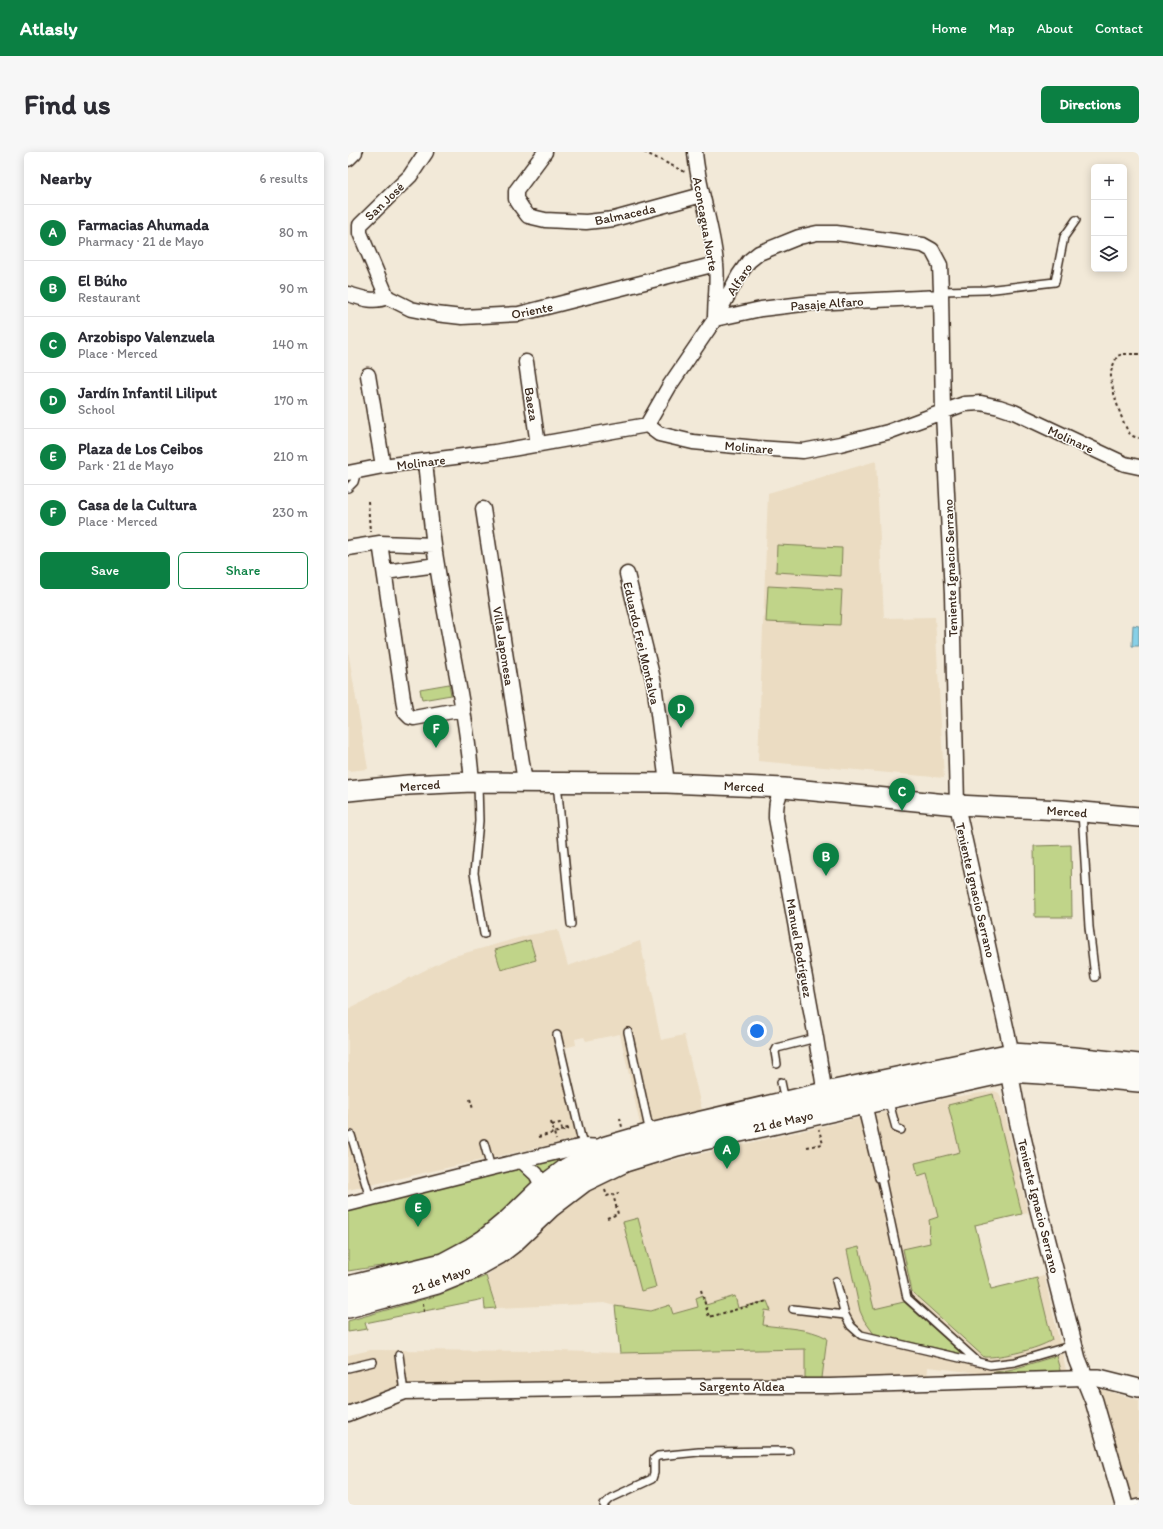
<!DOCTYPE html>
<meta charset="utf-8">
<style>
body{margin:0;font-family:Itim,sans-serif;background:#f7f7f7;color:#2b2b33}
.controls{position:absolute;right:12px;top:12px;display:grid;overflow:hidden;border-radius:6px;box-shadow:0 2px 10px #0003}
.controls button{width:36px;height:36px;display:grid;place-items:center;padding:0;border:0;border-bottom:1px solid #e1e1e2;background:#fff;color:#2b2b33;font:20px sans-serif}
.you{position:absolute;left:409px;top:879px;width:14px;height:14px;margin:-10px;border:3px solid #fff;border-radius:50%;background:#1a73e8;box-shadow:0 0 0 6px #1a73e833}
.badge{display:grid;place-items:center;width:26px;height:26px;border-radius:50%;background:#0b8043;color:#fff;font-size:13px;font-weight:700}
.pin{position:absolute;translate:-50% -33px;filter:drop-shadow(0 1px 2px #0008)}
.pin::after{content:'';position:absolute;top:21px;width:14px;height:12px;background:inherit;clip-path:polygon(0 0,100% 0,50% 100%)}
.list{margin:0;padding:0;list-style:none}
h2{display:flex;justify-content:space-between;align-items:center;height:52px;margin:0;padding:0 16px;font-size:17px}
h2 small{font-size:13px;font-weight:400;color:#7c7c81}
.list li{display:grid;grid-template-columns:26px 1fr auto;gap:12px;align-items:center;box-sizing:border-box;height:56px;padding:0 16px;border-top:1px solid #e1e1e2}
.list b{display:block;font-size:15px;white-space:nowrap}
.list p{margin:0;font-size:13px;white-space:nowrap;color:#7c7c81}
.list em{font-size:13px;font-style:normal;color:#7c7c81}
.actions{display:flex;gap:8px;padding:12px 16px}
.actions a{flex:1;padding:9px 0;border:1px solid #0b8043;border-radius:6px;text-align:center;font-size:14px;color:#0b8043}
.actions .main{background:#0b8043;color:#fff}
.icon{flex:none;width:22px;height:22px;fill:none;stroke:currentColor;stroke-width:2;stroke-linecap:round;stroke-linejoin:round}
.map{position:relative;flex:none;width:791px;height:1353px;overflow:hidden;border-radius:6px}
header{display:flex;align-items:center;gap:24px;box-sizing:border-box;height:56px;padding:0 20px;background:#0b8043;color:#fff}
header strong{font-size:19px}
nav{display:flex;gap:22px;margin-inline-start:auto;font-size:14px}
.intro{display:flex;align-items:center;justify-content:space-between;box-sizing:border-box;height:96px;padding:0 24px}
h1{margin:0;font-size:28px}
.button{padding:10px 18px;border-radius:6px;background:#0b8043;color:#fff;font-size:14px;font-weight:700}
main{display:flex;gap:24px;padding:0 24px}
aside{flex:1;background:#fff;border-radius:6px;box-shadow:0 2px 10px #0003}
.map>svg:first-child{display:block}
.built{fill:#ebdcc2}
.green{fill:#c0d489;stroke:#7e7f54}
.water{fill:#87d0e7;stroke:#698e97}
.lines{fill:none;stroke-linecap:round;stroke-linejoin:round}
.service-casing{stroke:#3b2a1e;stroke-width:10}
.minor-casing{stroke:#3b2a1e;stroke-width:17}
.tertiary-casing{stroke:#3b2a1e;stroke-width:20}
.secondary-casing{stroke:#3b2a1e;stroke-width:22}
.primary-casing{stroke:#3b2a1e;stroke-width:24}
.path{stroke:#3b2a1e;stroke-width:2;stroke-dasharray:3 3;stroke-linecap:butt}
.service{stroke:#fdfcf7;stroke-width:7}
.minor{stroke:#fdfcf7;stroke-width:14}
.tertiary{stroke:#fdfcf7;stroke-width:17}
.secondary{stroke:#fdfcf7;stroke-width:19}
.primary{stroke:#fdfcf7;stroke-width:21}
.labels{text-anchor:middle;stroke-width:3;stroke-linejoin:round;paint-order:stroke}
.street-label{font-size:13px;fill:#3b2a1e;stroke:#fdfcf7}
</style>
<header>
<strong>Atlasly</strong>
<nav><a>Home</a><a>Map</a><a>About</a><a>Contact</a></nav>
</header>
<div class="intro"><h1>Find us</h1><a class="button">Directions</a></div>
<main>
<aside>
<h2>Nearby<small>6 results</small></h2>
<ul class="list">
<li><span class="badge">A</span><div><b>Farmacias Ahumada</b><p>Pharmacy · 21 de Mayo</p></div><em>80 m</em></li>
<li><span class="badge">B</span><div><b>El Búho</b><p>Restaurant</p></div><em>90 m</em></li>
<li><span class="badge">C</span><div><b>Arzobispo Valenzuela</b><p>Place · Merced</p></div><em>140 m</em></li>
<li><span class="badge">D</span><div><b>Jardín Infantil Liliput</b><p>School</p></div><em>170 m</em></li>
<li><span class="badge">E</span><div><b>Plaza de Los Ceibos</b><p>Park · 21 de Mayo</p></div><em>210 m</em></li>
<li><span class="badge">F</span><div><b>Casa de la Cultura</b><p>Place · Merced</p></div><em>230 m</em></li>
</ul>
<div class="actions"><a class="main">Save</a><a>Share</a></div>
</aside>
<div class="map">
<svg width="791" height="1353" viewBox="0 0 791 1353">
<rect width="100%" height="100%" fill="#f2e9d8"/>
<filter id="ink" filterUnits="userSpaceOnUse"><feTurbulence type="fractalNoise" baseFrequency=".025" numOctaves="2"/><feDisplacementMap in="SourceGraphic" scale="8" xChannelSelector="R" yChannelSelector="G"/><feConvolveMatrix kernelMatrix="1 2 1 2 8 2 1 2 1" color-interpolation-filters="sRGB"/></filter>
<g filter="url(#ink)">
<!-- built -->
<path class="built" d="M528,309L536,466L587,465L596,626L410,609L420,341Z
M0,499L20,617L0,619Z
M210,778L220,814L292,789L313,888L336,883L354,958L292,972L272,882L238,889L236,885L227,887L228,893L216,896L236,985L0,1038V857L103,805L181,783Z
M646,939L651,941L653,946L680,1061L627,1073L643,1137L696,1123L718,1218L714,1222L707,1223L629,1221L580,1215L579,1226H474L479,1186L472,1182L464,1180L267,1154L257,1151L148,1156L138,1124L169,1100L225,1050L253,1032L290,1016L600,946Z
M457,1197V1229L51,1236L0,1254V1203L23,1198L210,1199L272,1201Z
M748,1236L791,1248V1353H784Z"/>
<!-- green -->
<path class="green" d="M429,393L494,396L493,424L428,420Z
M420,434L494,438L492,473L418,470Z
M101,532L103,543L74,548L72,537Z
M723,693L724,765H687L686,694Z
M182,788L188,808L153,818L147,798Z
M645,942L674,1062L627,1073L643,1137L689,1126L704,1188C690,1197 653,1206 636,1205L564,1140L555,1097L582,1091C580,1082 583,1076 581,1068L590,1065L579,1021L570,1024L567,1011L612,1000L600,953Z
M233,1000L200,1027L185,1011Z
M163,1017H174L182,1021L187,1033C168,1049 148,1069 128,1083C91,1109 43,1112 0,1119V1058Z
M290,1066L308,1135L293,1139L275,1070Z
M511,1095L526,1157L556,1150L614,1202L526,1182L516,1168L512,1159L499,1098Z
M138,1124L148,1156L137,1157L136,1147L17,1171L19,1177L0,1180V1169L91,1143Z
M355,1143L358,1153L387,1144L390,1156L419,1149L423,1159L417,1158L415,1173C435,1176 462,1176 479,1186L474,1226L457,1229V1197L272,1201L267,1154L303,1159L322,1153L325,1162L350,1155L348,1146Z
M708,1204L712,1218L711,1221L707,1223L642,1221L665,1217Z"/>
<!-- water -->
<path class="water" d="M785,473L791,474V494H784Z"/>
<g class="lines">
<!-- service casing -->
<g class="service-casing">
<path id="service" d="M593,139L638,138L707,130L716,85L728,68
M0,336L6,330L9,319
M209,631L223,772
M130,632L131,669L126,721L136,782
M734,660L741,775L747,825
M280,880L302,981
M209,883L235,994
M429,912L427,900L429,896L468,886
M433,930L437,949
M540,947L548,976L553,978
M513,953L531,1026L536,1025L520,953
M3,983L22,1046
M136,991L143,1016
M533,1025L559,1146L630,1210L642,1213L667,1210L725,1193
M488,1129L497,1163L503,1174L513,1183L629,1210
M445,1157L497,1163
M51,1203L55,1233L57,1240
M0,1216L25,1210
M256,1353L263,1346L304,1327L306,1321V1307L310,1304L351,1300L441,1299
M782,1353L791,1351"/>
</g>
<!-- minor casing -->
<g class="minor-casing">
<path id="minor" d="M197,0L168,39V47L174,56L180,64L197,68L238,70L266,67L354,43
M347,0C350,38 365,74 368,112C370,130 367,149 367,167L413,157L463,151L593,145
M0,7L7,0
M0,142C13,146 26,151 39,145L63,157L88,162L114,165L171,162L368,112
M39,145L12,81V73L62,24L78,0
M178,210L190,293
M20,223L35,314
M299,273L322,233L367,167L391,123L401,109L411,101L451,85L469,81H488L575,93L584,98L592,113L593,139L595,261L604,442L609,653L664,902
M77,310C81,344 83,379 89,413C100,485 118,556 124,630
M0,321L35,314L147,300L299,273L311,282L345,290L409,296L455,299L492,292L540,280L616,252L633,251L651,255L666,260L777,312L791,315
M135,357L177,630
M32,391L57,560L62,565L66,566L115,557
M0,396L32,391L86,393
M37,420L89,413
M279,422L306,531L319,631
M436,636C428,646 428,654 428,666L468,886L478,949
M174,1009L188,1022L195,1035
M0,1052L143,1016L235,994L257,995
M0,1262L57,1240L377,1234H482L736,1226"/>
</g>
<!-- tertiary casing -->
<g class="tertiary-casing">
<path id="tertiary" d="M663,907L661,919L670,968L690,1054L729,1207L746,1249L776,1353
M736,1226H751L791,1236"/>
</g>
<!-- secondary casing -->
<g class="secondary-casing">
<path id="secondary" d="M0,639L60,633L124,630L319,631L436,636L609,653L713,658L791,665"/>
</g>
<!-- primary casing -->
<g class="primary-casing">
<path id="primary" d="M0,1135L95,1112L123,1097L137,1088L161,1068L195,1035L219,1017L258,995L303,982L477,941L664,902L726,906L791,913
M0,1155L89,1131L121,1118L151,1101L164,1091L202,1055L236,1029L277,1009L329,993L661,919L727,923L791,929"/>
</g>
<!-- path -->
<path class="path" d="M296,0L337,20
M791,202H775L769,204C767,210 763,216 763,222C762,234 775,274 782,282C785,285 788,285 791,286
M20,349L22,380
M122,947L125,957
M272,966L274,975
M203,970L208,988
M204,973L212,971L214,977L221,976
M190,985L221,977
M459,995L475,992L471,978
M257,1038L259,1044L265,1042
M259,1066L270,1062L265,1042L271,1041
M353,1138L361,1165L419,1149
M75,1151L76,1160"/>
<!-- service -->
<use href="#service" class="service"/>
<!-- minor -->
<use href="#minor" class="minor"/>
<!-- tertiary -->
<use href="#tertiary" class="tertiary"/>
<!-- secondary -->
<use href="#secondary" class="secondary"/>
<!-- primary -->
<use href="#primary" class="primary"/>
</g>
</g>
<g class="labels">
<!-- street labels -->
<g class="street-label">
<text transform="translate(36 49) rotate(-44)" y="5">San José</text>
<text transform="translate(277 62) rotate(-12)" y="5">Balmaceda</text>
<text transform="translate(358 72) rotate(80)" y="5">Aconcagua Norte</text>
<text transform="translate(391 127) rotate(-57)" y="5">Alfaro</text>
<text transform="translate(479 151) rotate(-4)" y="5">Pasaje Alfaro</text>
<text transform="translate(184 158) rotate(-11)" y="5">Oriente</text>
<text transform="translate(184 252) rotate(81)" y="5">Baeza</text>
<text transform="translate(723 287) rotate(25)" y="5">Molinare</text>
<text transform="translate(401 295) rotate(5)" y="5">Molinare</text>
<text transform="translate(73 310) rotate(-7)" y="5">Molinare</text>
<text transform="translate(602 416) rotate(-92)" y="5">Teniente Ignacio Serrano</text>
<text transform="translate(294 491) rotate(77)" y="5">Eduardo Frei Montalva</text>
<text transform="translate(156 494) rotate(81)" y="5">Villa Japonesa</text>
<text transform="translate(72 633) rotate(-4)" y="5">Merced</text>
<text transform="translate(396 634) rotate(3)" y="5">Merced</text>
<text transform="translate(719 659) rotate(4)" y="5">Merced</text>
<text transform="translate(628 738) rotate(77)" y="5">Teniente Ignacio Serrano</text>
<text transform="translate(452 796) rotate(80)" y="5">Manuel Rodríguez</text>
<text transform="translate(435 969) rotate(-13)" y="5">21 de Mayo</text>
<text transform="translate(691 1054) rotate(76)" y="5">Teniente Ignacio Serrano</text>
<text transform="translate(93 1127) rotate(-20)" y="5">21 de Mayo</text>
<text x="394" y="1239">Sargento Aldea</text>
</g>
</g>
</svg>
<div class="controls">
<button>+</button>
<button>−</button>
<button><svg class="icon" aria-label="layers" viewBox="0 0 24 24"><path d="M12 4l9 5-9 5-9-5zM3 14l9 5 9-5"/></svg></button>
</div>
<div class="you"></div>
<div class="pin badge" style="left:379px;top:1017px">A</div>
<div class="pin badge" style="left:478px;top:724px">B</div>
<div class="pin badge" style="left:554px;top:659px">C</div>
<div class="pin badge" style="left:333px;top:576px">D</div>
<div class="pin badge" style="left:70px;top:1075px">E</div>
<div class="pin badge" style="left:88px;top:596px">F</div>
</div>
</main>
